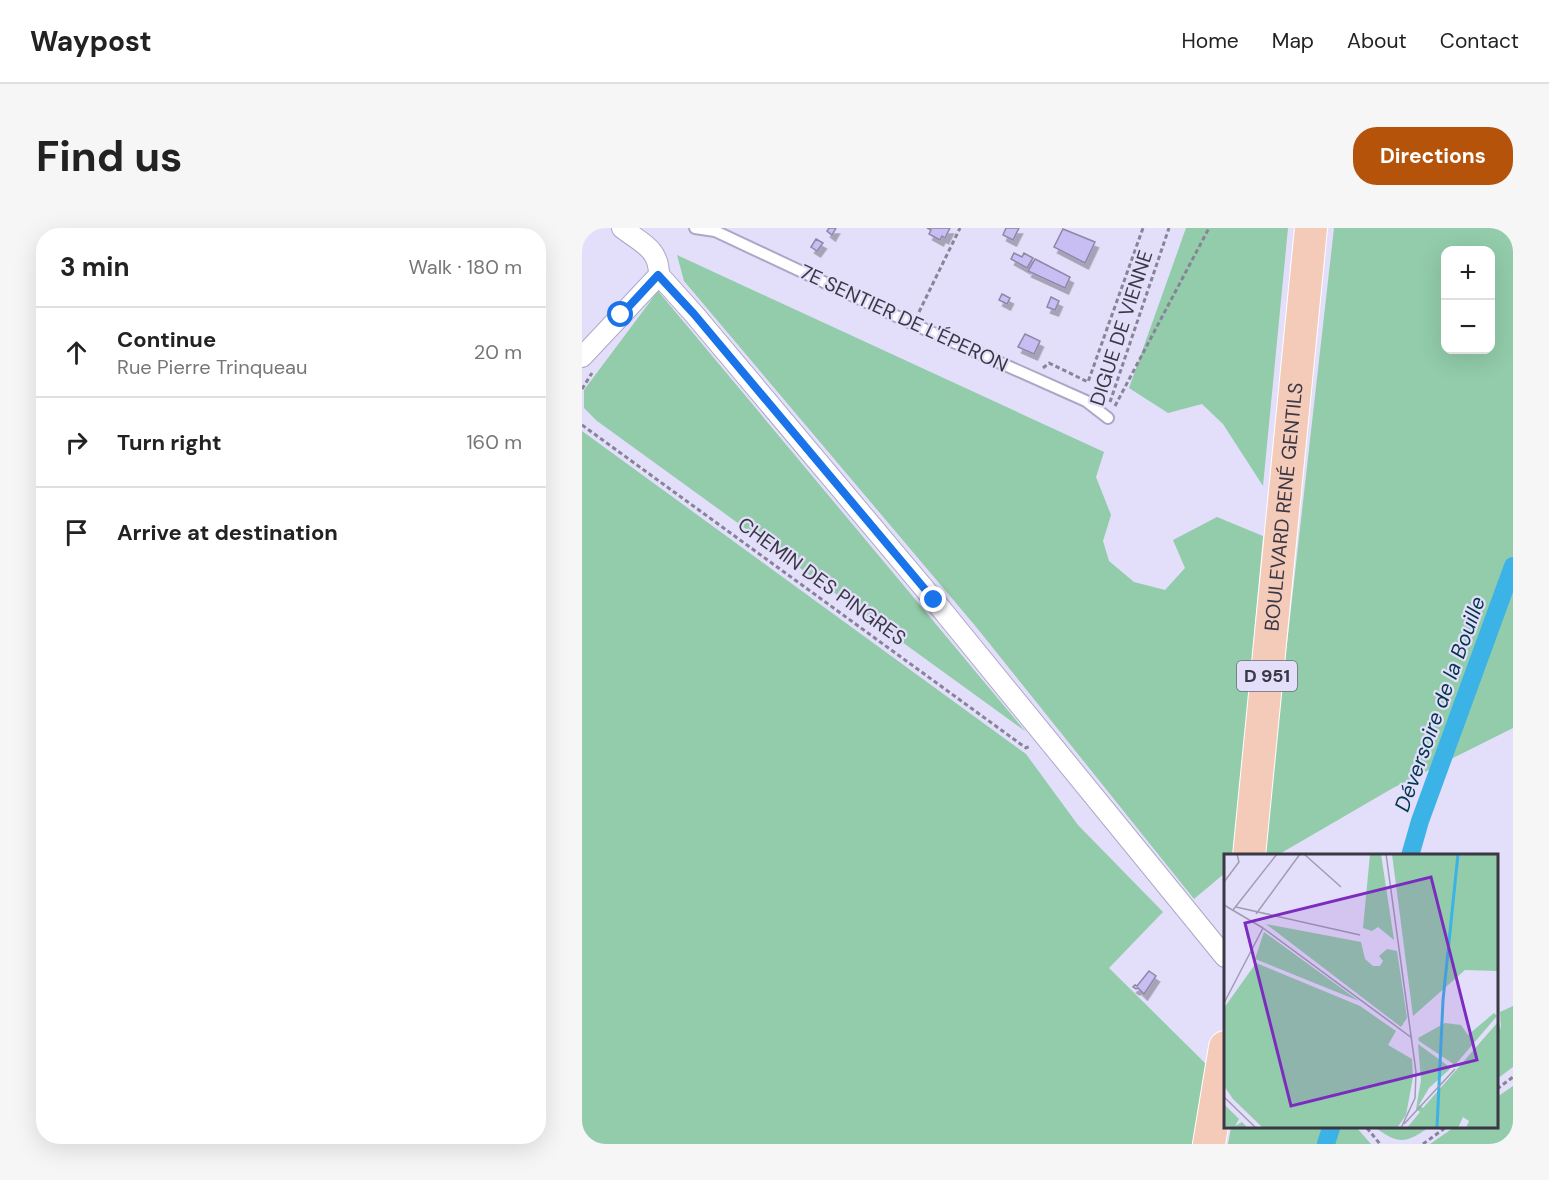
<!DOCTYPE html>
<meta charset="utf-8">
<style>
body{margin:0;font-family:"DM Sans",sans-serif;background:#f6f6f6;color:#222}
.controls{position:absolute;right:18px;top:18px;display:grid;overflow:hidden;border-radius:12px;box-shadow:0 6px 24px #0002}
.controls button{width:54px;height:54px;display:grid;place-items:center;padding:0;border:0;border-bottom:2px solid #e0e0e0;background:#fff;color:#222;font:30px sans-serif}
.stop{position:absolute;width:18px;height:18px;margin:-14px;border:4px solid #1a73e8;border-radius:50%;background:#fff}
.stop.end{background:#1a73e8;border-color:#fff;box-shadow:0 2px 6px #0008}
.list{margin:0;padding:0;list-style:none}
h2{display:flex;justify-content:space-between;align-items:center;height:78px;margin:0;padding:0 24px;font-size:26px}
h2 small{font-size:20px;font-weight:400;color:#767676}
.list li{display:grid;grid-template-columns:39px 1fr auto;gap:18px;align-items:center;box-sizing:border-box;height:90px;padding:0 24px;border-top:2px solid #e0e0e0}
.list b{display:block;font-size:22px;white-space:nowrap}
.list p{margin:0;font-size:20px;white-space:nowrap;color:#767676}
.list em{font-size:20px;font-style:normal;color:#767676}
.icon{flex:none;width:33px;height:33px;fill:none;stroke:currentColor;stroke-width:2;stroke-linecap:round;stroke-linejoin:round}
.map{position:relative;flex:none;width:931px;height:916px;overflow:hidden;border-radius:24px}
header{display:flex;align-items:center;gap:36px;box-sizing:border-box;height:84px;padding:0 30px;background:#fff;border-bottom:2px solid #e0e0e0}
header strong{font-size:28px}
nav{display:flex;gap:33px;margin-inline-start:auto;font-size:21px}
.intro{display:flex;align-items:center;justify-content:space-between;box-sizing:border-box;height:144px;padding:0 36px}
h1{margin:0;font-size:42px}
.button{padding:15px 27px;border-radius:24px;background:#b45309;color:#fff;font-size:21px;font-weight:700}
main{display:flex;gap:36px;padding:0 36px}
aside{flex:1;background:#fff;border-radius:24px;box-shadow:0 6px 24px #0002}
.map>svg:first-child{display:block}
.green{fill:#92ccaa;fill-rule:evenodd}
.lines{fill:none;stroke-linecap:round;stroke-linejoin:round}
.canal{stroke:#3cb3e6;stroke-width:18}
.building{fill:#c9bef4;stroke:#8e87a7;stroke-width:1.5;filter:url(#shadow)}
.lane-casing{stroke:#ada7c7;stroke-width:14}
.street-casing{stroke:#ada7c7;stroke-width:22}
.primary-casing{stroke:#fff;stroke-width:34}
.path{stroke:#888498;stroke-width:3;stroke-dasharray:4.5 3;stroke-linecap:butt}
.lane{stroke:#fff;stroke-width:10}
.street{stroke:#fff;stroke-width:20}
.primary{stroke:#f4cab9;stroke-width:32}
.route{stroke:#1a73e8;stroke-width:8}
.labels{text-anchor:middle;stroke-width:4.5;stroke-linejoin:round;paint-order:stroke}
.shield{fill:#e3defa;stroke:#6d6a7b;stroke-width:1.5}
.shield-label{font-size:18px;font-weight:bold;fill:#3b3845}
.street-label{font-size:20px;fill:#3b3845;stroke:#e3defa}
.water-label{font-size:21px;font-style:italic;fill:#01374b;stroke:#e3defa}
.inset-river{fill:none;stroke:#3cb3e6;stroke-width:3}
.inset-road{fill:none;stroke:#a09cb2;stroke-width:1.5}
.view{fill:#7b2cbf;fill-opacity:0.15;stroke:#7b2cbf;stroke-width:3}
.inset-edge{fill:none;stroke:#3b3845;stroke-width:3}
</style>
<header>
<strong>Waypost</strong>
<nav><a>Home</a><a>Map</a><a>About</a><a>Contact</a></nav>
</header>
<div class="intro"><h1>Find us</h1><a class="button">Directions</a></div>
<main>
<aside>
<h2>3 min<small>Walk · 180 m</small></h2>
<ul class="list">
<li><svg class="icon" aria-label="ahead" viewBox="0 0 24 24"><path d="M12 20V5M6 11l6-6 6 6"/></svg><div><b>Continue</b><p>Rue Pierre Trinqueau</p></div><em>20 m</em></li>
<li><svg class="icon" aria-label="right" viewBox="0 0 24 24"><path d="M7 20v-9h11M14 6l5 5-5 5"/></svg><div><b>Turn right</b></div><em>160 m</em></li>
<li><svg class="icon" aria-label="arrive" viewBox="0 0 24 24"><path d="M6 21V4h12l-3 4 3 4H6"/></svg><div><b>Arrive at destination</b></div></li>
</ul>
</aside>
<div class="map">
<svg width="931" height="916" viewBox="0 0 931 916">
<defs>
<filter id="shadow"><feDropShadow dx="3.5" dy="6" stdDeviation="0" flood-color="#0004"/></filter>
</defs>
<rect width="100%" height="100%" fill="#e3defa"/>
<!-- green -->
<path class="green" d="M604,0H706L681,258L641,196L620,176L586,185L547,160Z
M752,0H931V500L811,560L694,628H681ZM864,22H909V122H864Z
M95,27L522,224L514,249L529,287L521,313L527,333L552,354L583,362L603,340L591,312L635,289L681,308L652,628H643V645L612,671L395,400L102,53Z
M76,63L443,503L15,193L2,180V162Z
M0,203L444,526L496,597L581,684L527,740L626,838L610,916H0Z
M931,778V839L915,851V789L919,802L918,784Z
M931,858V916H848L871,900H915V869Z
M649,900H775L789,916H646Z
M794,900H846C823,916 816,916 794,900Z"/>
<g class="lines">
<!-- canal -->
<path class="canal" d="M828,628L838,593L931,338
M744,916L749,900"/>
</g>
<!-- building -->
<path class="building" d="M247,0H254L250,7L245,3Z
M345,0H368L363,10L360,8L358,12L347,6L349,2Z
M424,0H437L431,12L421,7Z
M481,1L513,14L503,35L472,19Z
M234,11L241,15L235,23L229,19Z
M432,25L440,29L442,25L451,30L445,40L429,31Z
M453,31L488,49L483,60L446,43Z
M420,66L428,70L425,76L417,72Z
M469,69L477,73L473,82L465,79Z
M443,106L458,113L452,126L436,119Z
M567,743L574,748L562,766L556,760L554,761L551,759L553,757L555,758Z"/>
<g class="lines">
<!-- lane casing -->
<g class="lane-casing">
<path id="lane" d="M113,0L133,3L331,96L504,173L526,190"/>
</g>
<!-- street casing -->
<g class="street-casing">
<path id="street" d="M40,0C59,15 77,20 77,47
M77,47L112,86L352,372L643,729
M0,129L77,47"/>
</g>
<!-- primary casing -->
<g class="primary-casing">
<g id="primary">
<path id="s1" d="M667,628L729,0"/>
<path d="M627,916L643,819"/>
</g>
</g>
<!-- path -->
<path class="path" d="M337,84L378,0
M461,140L467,135L506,154L561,0
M0,161L10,145
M528,174L587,0
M533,178L627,0
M0,197L444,520L448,518
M915,861L931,849
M785,900L798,916
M841,916L863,900"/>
<!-- lane -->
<use href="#lane" class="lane"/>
<!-- street -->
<use href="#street" class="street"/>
<!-- primary -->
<use href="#primary" class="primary"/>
</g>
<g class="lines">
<!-- route -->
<path class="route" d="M39,87L76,47L112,86L352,372"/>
</g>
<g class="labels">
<!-- shield labels -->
<rect class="shield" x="655" y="433" width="60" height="30" rx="4.5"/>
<g class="shield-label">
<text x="685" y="454">D 951</text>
</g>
<!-- street labels -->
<g class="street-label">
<text transform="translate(322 90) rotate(25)" y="7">7E SENTIER DE L'ÉPERON</text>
<text transform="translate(539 100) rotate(-72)" y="7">DIGUE DE VIENNE</text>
<text dy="7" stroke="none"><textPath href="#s1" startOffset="351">BOULEVARD RENÉ GENTILS</textPath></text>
<text transform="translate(240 353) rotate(36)" y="7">CHEMIN DES PINGRES</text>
</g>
<!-- water labels -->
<g class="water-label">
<text transform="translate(858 476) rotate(-70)" y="7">Déversoire de la Bouille</text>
</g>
</g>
<!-- overview -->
<g transform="translate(642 626)">
<rect width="274" height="274" fill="#e3defa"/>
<path d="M146,0H157L170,86L154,73L148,77L139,74ZM168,0H274V117L241,116L189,162ZM42,70L137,88L141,105L149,112H156L159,107L155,102L163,95L173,97L183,164L177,173ZM40,78L135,147L31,105ZM32,109L136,152L172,177L164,191L188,205L189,223L182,261L173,274H39L9,245L0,232V154ZM270,159L273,162L231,211L195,187L194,184L221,169L237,171L244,181ZM274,168V274H242L245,267L239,263L234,274H183L196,258L192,255L197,226L194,190L227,214L205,234L195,251L199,254ZM0,250L15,265L11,272L18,268L24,274L0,272Z" fill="#92ccaa"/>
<path class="inset-river" d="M213,274L219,146L234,0"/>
<path class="inset-road" d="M80,0L117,33M162,0L192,218L191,244L177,274M0,28L15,8L13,0M0,51L39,74M12,53L136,81M9,56L53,0M32,60L76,0M39,74L188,184M0,149L39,74M0,243L32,274M180,270L231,215"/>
<path class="view" d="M207,23L253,206L67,252L21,69Z"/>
<rect width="274" height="274" class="inset-edge"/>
</g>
</svg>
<div class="controls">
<button>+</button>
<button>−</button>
</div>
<div class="stop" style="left:39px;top:87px"></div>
<div class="stop end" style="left:352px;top:372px"></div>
</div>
</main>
